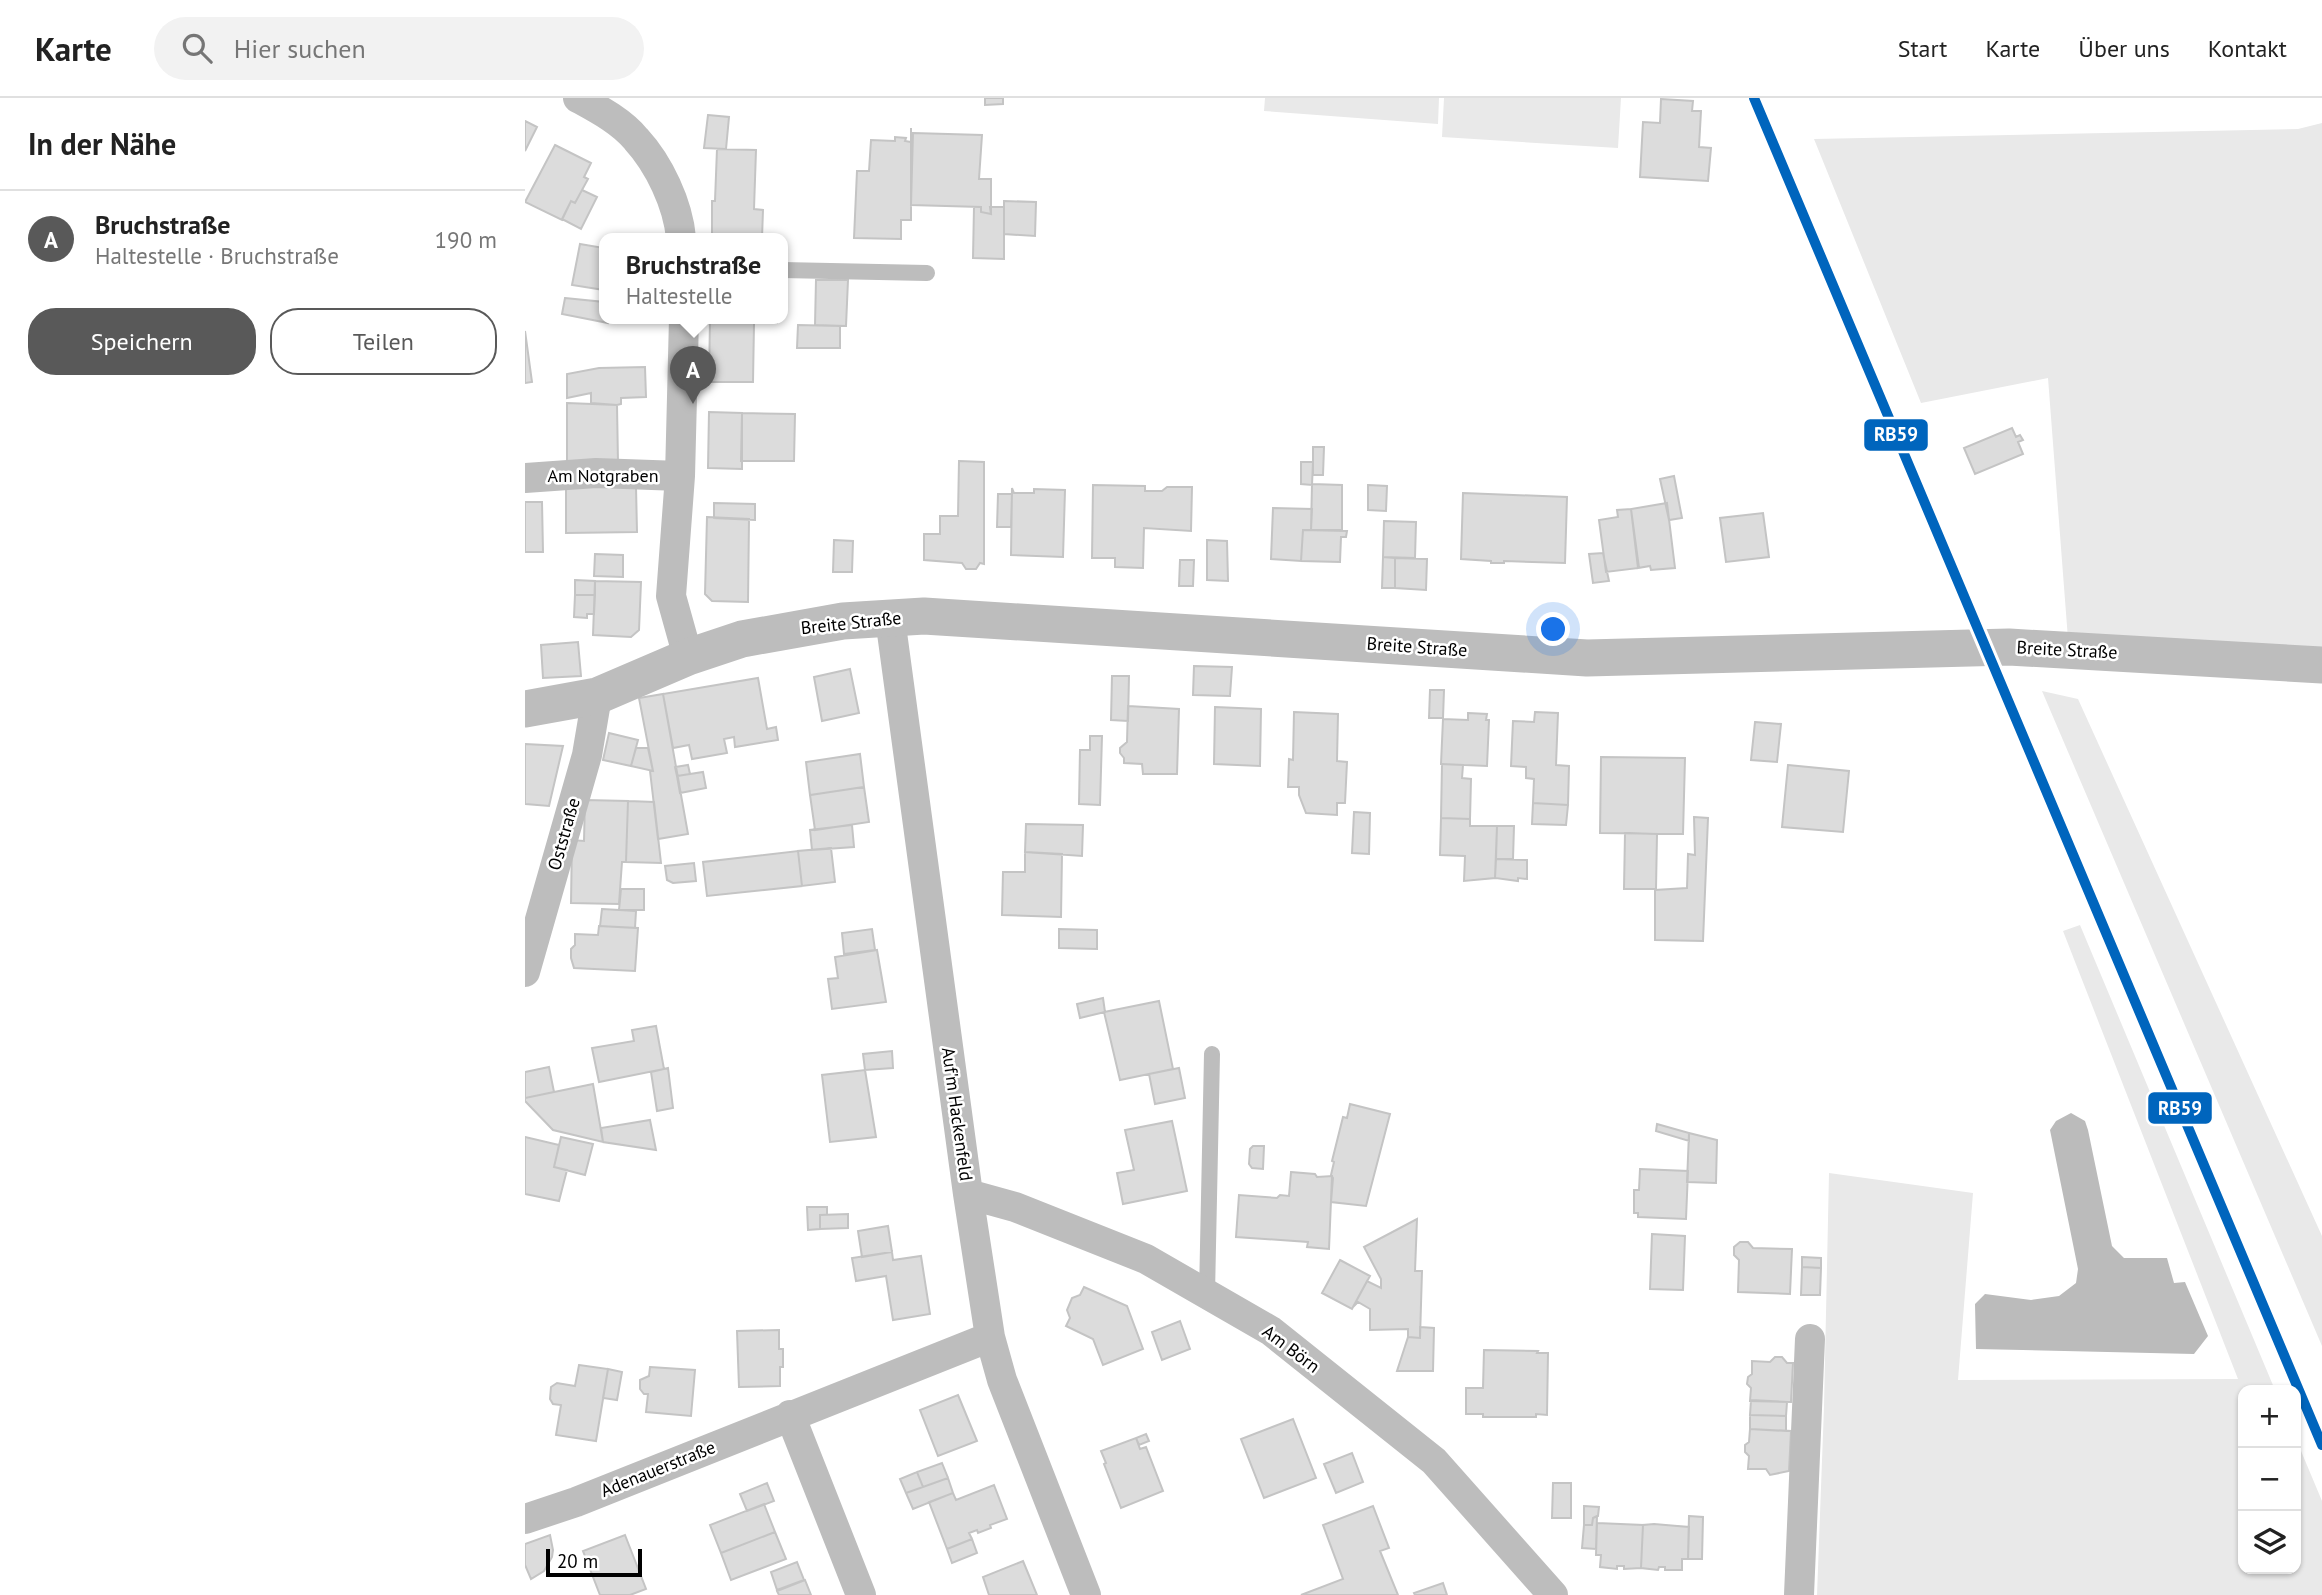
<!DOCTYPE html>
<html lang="de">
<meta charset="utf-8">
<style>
body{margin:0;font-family:"PT Sans",sans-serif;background:#f2f2f2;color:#222}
.controls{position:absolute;right:21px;bottom:21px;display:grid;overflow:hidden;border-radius:14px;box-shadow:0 2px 5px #0004}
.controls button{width:63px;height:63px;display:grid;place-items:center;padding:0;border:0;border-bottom:2px solid #e0e0e0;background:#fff;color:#222;font:35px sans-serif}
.scale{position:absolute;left:21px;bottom:18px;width:96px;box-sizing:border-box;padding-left:7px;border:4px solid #000;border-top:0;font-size:19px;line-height:24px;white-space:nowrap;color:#000;-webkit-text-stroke:5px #fff;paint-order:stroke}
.you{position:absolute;left:1029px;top:532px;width:24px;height:24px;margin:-18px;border:5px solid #fff;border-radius:50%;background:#1a73e8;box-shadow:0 0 0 10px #1a73e833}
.badge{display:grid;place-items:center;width:46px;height:46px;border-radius:50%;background:#595959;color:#fff;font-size:23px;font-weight:700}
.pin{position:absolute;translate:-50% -58px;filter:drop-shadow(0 2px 4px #0008)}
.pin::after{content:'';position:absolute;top:37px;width:24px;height:21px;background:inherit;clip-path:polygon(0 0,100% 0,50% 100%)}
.popup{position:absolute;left:74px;top:135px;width:189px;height:91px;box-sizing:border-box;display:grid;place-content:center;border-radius:14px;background:#fff;filter:drop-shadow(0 2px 5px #0005);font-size:23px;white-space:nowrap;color:#767676}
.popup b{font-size:26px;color:#222}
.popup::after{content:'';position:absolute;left:50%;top:100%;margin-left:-14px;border:14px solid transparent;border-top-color:#fff}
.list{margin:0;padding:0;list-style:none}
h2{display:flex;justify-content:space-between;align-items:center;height:91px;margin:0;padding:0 28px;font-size:30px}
h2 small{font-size:23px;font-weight:400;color:#767676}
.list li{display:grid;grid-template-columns:46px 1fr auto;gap:21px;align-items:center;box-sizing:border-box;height:98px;padding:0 28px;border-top:2px solid #e0e0e0}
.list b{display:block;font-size:26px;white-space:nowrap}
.list p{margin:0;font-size:23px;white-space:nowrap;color:#767676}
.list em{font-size:23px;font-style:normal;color:#767676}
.actions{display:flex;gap:14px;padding:21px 28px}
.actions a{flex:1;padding:16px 0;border:2px solid #595959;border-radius:28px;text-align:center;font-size:24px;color:#595959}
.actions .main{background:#595959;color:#fff}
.icon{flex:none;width:38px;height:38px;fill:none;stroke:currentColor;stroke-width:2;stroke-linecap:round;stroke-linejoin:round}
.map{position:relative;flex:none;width:1797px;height:1497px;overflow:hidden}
header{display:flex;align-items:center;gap:42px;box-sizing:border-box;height:98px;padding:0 35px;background:#fff;border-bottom:2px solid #e0e0e0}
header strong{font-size:33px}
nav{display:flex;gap:38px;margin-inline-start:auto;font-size:24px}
.search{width:490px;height:63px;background:#f2f2f2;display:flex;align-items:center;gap:18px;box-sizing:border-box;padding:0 24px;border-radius:38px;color:#767676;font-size:26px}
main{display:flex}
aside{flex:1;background:#fff}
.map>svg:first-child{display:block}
.green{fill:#e9e9e9}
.water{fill:#bbb}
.building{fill:#dcdcdc;stroke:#c4c4c4;stroke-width:2}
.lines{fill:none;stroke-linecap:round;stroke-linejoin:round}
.service{stroke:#bdbdbd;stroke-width:16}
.minor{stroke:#bdbdbd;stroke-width:30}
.tertiary{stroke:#bdbdbd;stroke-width:37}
.rail-1-casing{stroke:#fff;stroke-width:16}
.rail-1{stroke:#0065bd;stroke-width:10}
.labels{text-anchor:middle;stroke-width:5;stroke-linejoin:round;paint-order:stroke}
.street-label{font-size:18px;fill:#000;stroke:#fff}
.line-badge{stroke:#fff;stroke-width:2.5}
.badge-label{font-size:19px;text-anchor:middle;font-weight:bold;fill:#fff}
</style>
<header>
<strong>Karte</strong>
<div class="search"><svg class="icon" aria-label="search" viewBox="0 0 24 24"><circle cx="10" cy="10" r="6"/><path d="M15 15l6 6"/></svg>Hier suchen</div>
<nav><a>Start</a><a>Karte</a><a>Über uns</a><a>Kontakt</a></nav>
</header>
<main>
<aside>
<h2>In der Nähe<small></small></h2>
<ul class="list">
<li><span class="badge">A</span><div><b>Bruchstraße</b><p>Haltestelle · Bruchstraße</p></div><em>190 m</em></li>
</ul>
<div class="actions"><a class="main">Speichern</a><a>Teilen</a></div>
</aside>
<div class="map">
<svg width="1797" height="1497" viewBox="0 0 1797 1497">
<rect width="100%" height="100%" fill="#fff"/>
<!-- green -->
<path class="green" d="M740,0H914L913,26L739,13Z
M919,0H1096L1093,50L917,39Z
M1797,25V556L1543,541L1523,280L1396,305L1289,41L1773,31Z
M1517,593L1553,601L1797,1138V1248Z
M1555,827L1750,1292H1718V1471H1771V1341L1797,1403V1497H1292L1299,1309L1304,1075L1448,1095L1433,1282L1713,1281L1538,833Z"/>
<!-- water -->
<path class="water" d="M1546,1015L1560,1023L1563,1032L1587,1148L1599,1160H1642L1649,1185L1660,1184L1683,1238L1669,1256L1451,1251L1450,1206L1460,1196L1506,1202L1534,1198L1551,1185L1553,1171L1525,1032L1531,1023Z"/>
<!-- building -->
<path class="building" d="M460,0H478V6L460,7Z
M1136,1L1168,3L1167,13H1176L1174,49L1186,50L1183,83L1115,79L1118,24L1135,25Z
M183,17L204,19L201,51L179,50Z
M0,23L12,29L0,53Z
M386,30V122H376V141L329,140L332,73H344L346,42L370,43V39L381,40L380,43L386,44Z
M388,35L457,37L454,81H466V116L456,114V109L386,107Z
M30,47L66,65L59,79L63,81L50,105L46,103L37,122L0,104Z
M192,51L231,52L229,111L238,112L237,140H187V103H190Z
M57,92L72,99L56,131L37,121L46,103L50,105Z
M479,103L511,104L510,138L479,136Z
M449,109H456V114L466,116L465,109H479V161L448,160Z
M55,146L79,150V192L47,187Z
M291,182H323L321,228L290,227Z
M40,200L79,204V220H84L83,225L37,216Z
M185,220H252V225H229L228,284H184Z
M273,227L315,228V250H272Z
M0,233L7,284L0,285Z
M120,269L121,299L96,300V306L92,307L66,305V295L42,300V276L74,270Z
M42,305L92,307L93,365H42Z
M184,314L217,315V371L183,370Z
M217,315L270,316L269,363H216Z
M1487,330L1491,339L1495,337L1498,342L1493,344L1498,356L1450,376L1439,350Z
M788,349H799L798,377H788Z
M434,363L459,364V466L455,465L451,471H441L437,465L399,462V436H415V418H433Z
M776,364H788L787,387L776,386Z
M1149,378L1157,420L1144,422L1135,381Z
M41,383L111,389L112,434L41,435Z
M787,386L817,387V432H786Z
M568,387L620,388V393H637L642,389H667L666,433L619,430L618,470L590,469V460H567Z
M843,387L862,388L861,413L843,412Z
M487,390L489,395H509V391L540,392L538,459L486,457Z
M938,395L1042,399L1040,465L979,463V465H966V463L936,461Z
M473,396H487L486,429H472Z
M0,404H17L18,454H0Z
M189,405L230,406V422L189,420Z
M1142,405L1150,470L1126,472L1125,468L1113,470L1106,411Z
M748,410L787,411L786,432H778L776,463L746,461Z
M1106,411L1114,470L1081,474L1074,422L1093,419L1092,412Z
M1238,415L1244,459L1201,464L1195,420Z
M182,419L224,421L223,504L187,503L180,496Z
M859,423L891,424L890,460L858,459Z
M778,432L822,433L821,439H816L815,464L776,463Z
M309,442L328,443L327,474H308Z
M682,442L702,443L703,483L682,482Z
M1078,455L1084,483L1068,485L1064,456Z
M70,456L98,457V479L69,478Z
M858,459L870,460V490H857Z
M870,460L902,461L901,492L870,490Z
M655,462H669L668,488H654Z
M50,482L70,483V497H50Z
M70,483L116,484L114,532L106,539L68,537Z
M50,497H70L69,516H62V520L49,519Z
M53,544L56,578L18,580L16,547Z
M669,568L707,569L705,598L668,597Z
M325,571L334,615L297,623L289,579Z
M587,578H604L603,623L586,622Z
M233,580L242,631L251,629L253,642L210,649L209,639L199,641L202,655L167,661L164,647L148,650L138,596Z
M905,592H919L918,620H904Z
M138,596L163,736L133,741L125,673H128L114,600Z
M603,608L654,611L652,676H618L617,666L599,665V660L595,655V650L602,644Z
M690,609L736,611L735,668L689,666Z
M769,614L813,616L812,663L822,664L820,705H812V717L781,715L774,697V689H763L764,661L768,662Z
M1010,614L1033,615L1031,667L1044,668L1043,707L1008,705L1009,681L1001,680V669L986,668L988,623L1009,624Z
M943,615L962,616L961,622H964L962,668L916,666L918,621L943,622Z
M1230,624L1256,626L1252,664L1226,662Z
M84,635L113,642L106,668L78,662Z
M565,638H577L575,707L554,706L555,652H565Z
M0,646L38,648L24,708L0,706Z
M111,650H123L128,673L106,668Z
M335,656L339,689L285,697L281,664Z
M1076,659L1160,660L1158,736L1075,735Z
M917,666L938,667L937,680L946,681L945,721L916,720Z
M163,667L165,676L152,678L150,669Z
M1263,667L1324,673L1318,734L1257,729Z
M178,674L181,690L155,695L152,678Z
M339,689L344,724L290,732L285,697Z
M60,702L103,703L101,764H97L94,806L46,805L47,742L59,743Z
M103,703L129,704L136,765L101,764Z
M1008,705L1043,707L1041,727L1007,726Z
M829,714L845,715L844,756L827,755Z
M1169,719L1183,720L1178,843L1130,842V792L1162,790L1163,756L1170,757Z
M916,720L945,721V728H972L970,780L939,783L940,758L915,757Z
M501,726L558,727L557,758L500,754Z
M327,727L329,749L287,752L285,732Z
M972,728H989L988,761H971Z
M1100,735L1132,736L1131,791H1099Z
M306,750L310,784L277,788L273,753Z
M273,753L277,788L182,798L178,764Z
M500,754L537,756L536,819L477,817L478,774H500Z
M971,761L1002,762V781L993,780V783L970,780Z
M169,765L171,783L148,785L142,782L140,768Z
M96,791H119V812H94Z
M77,811L111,813L110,830L75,828Z
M74,828L113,830L110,873L49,870L46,860V851L50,847V836L73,837Z
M347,831L350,852L319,856L317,835Z
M534,831L572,832V851L534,850Z
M352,852L361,904L307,911L303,881L313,880L310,859Z
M578,900L580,914L555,920L552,906Z
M634,903L648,971L595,982L579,914Z
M131,928L139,971L74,984L67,950L109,943L107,932Z
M367,953L368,970L340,972L338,956Z
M24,969L29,994L0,1000V974Z
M143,970L148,1010L132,1013L126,974Z
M654,970L660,1000L630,1006L624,976Z
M340,972L351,1039L305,1044L297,977Z
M68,986L78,1044L28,1032L0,1003V1000Z
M825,1006L865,1016L841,1108L806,1104L808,1080L806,1077L809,1064L807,1063L818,1019L822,1020Z
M125,1022L131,1052L78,1044L76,1030Z
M647,1023L662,1093L598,1106L592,1075L609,1072L600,1032Z
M1132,1026L1164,1035V1043L1131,1033Z
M1164,1035L1192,1042L1191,1085L1162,1084Z
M0,1039L34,1047L29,1069L42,1072L34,1103L0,1096Z
M36,1039L68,1046L60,1077L29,1069Z
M728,1048H739L738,1071L727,1070L724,1066L725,1051Z
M1115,1071L1163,1073L1161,1121L1113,1119V1115H1109V1092H1114Z
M766,1074L790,1076L792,1079L807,1078L804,1151L782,1149L783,1144L711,1139L714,1097L752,1100L755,1097L764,1098Z
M282,1109H302V1117H295V1131L283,1132Z
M323,1116V1130L295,1131V1117Z
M892,1121L890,1173H897L895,1240L883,1239V1231L845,1232V1211L833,1204L828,1209L842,1183L856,1190V1181L839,1149Z
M363,1128L367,1154L337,1159L333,1133Z
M1127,1136L1160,1138L1158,1192L1125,1191Z
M1215,1144H1223L1228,1150L1267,1151L1265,1196L1213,1194L1214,1162L1209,1157V1149Z
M367,1154L368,1162L396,1158L405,1216L368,1222L361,1178L331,1183L327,1160Z
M1277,1159L1296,1160V1170L1277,1169Z
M815,1162L845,1178L827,1211L797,1195Z
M1277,1169L1296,1170L1295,1197H1276Z
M559,1189L602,1208L618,1251L578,1267L568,1241L541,1228L545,1220L542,1212L547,1200L555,1197Z
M655,1223L665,1251L637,1262L627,1234Z
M895,1229L909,1230L908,1273H872L883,1239L895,1240Z
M254,1232V1251H258V1269H255V1288L214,1289L212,1233Z
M959,1252L1013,1253L1012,1255H1023L1022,1317L1011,1316V1319H958V1316H941V1290H958Z
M1250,1259H1257L1262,1265H1268L1266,1304L1225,1303L1226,1290L1222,1286L1223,1279L1227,1276V1263L1245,1264Z
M54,1267L83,1271L71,1343L31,1337L36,1307L28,1306L25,1301L26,1289L32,1285L50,1288Z
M125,1269L170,1272L166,1318L121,1314L123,1296H119L115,1291V1282L124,1278Z
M83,1271L97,1274L92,1302L78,1300Z
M433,1297L452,1343L413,1358L395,1312Z
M1226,1302L1262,1304L1261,1318L1225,1317Z
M1225,1317L1261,1318V1333L1225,1331Z
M768,1321L791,1380L739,1400L716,1341Z
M1225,1331L1266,1333L1264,1373L1245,1377L1241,1371H1223L1224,1358L1220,1354V1347L1224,1344Z
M621,1336L624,1343L614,1347L611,1340Z
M611,1340L615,1351L621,1349L638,1393L596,1410L579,1366L581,1365L576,1353Z
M827,1355L838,1384L811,1395L799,1366Z
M417,1365L423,1380L398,1389L392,1374Z
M392,1374L398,1389L381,1395L375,1381Z
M423,1380L428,1395L388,1411L381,1395Z
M242,1385L249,1403L222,1413L215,1396Z
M1028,1385H1046V1420H1027Z
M469,1387L482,1421L465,1427L466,1430L453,1435L452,1432L444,1435L447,1441L422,1451L404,1404L428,1395L431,1402Z
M239,1406L250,1434L196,1455L185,1427Z
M848,1408L864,1450L855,1453L873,1497H776L818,1481L798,1427Z
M1059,1408L1074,1409L1073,1418L1068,1420L1067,1427H1059Z
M1072,1418L1071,1451L1057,1450L1059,1427H1067L1068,1420Z
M1164,1418L1178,1419L1177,1461H1163Z
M1072,1425L1118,1427L1116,1470L1099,1471V1468H1092V1471L1075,1469L1076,1457H1071Z
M1129,1426L1164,1429L1163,1461H1157V1472H1140V1469H1134L1133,1472L1116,1470L1118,1427Z
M250,1434L261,1461L206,1482L196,1455Z
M25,1437L28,1452L27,1459L19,1473L6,1481L0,1467V1446Z
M100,1437L121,1491L105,1497H75L58,1453Z
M447,1441L452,1455L427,1465L422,1451Z
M498,1463L512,1497H464L458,1479Z
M272,1464L279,1482L252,1492L246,1474Z
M280,1482L286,1497H254L252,1493Z
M918,1485L922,1497H890L889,1495Z"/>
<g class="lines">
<!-- service -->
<path class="service" d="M257,172L402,175
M682,1196L687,956"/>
<!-- minor -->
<path class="minor" d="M53,0C73,11 96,23 111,41C134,66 153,106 156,140
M159,220L155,378L146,498L163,559
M0,380L71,375L155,378
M365,520L443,1096L465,1239L477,1282L561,1497
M0,874L62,657L72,598
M443,1096L490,1109L621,1161L746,1233L909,1363L1028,1497
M265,1317L336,1497
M0,1421L51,1404L465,1239
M1274,1497L1285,1241"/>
<!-- tertiary -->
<path class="tertiary" d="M0,611L72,598L163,559L217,541L318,523L399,518L1062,560L1484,549L1797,567"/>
<!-- rail-1 casing -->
<g class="rail-1-casing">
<path id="rail-1" d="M1229,0L1797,1347"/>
</g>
<!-- rail-1 -->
<use href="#rail-1" class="rail-1"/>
</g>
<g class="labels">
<!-- street labels -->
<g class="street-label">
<text x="78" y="384">Am Notgraben</text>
<text transform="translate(326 525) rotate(-6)" y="6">Breite Straße</text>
<text transform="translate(892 549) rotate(4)" y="6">Breite Straße</text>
<text transform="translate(1542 552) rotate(3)" y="6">Breite Straße</text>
<text transform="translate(39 736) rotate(-74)" y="6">Oststraße</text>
<text transform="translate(432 1016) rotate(82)" y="6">Auf'm Hackenfeld</text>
<text transform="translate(766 1251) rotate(37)" y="6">Am Börn</text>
<text transform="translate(133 1371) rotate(-22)" y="6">Adenauerstraße</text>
</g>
</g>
<g class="line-badge">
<rect x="1338" y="320" width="66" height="34" rx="7" fill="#0065bd"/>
<rect x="1622" y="993" width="66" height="34" rx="7" fill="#0065bd"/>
</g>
<g class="badge-label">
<text x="1371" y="343">RB59</text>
<text x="1655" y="1017">RB59</text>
</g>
</svg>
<div class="controls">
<button>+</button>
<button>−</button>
<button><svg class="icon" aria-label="layers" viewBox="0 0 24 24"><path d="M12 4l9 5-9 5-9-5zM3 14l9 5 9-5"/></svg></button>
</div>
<div class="scale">20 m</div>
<div class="you"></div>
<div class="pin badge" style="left:168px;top:306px">A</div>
<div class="popup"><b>Bruchstraße</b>Haltestelle</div>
</div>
</main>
